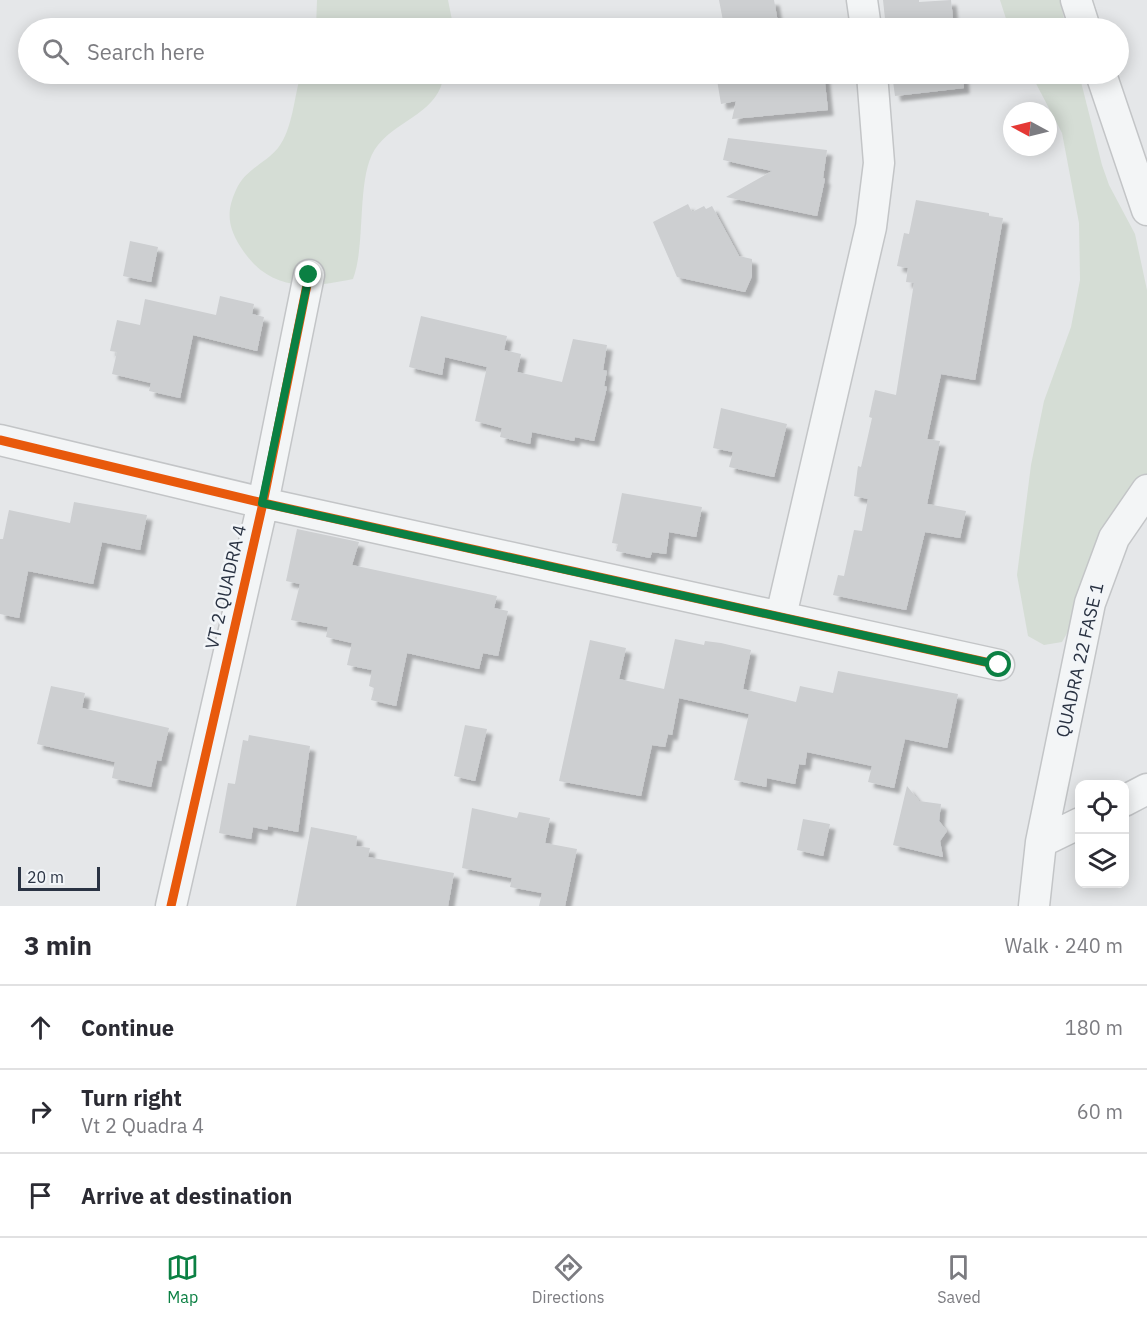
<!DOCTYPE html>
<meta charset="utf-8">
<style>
body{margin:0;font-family:"IBM Plex Sans",sans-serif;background:#f2f2f3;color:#2b2b33}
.controls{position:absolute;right:18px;bottom:18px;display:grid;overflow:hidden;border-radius:12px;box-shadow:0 3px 15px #0003}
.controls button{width:54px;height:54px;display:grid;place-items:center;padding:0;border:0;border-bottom:2px solid #e1e1e2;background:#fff;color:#2b2b33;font:30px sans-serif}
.compass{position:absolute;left:1003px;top:102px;width:54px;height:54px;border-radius:50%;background:#fff;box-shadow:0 3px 15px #0003;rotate:277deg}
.scale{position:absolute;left:18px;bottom:15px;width:82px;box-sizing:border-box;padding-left:6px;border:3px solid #2a3343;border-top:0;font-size:16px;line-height:21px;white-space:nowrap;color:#2a3343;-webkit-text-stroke:4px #f2f5f8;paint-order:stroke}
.stop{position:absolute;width:18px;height:18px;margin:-14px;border:4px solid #0b8043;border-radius:50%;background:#fff}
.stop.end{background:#0b8043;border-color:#fff;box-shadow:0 2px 6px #0008}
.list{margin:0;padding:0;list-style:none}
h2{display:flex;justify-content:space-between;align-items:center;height:78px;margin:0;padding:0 24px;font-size:26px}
h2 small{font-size:20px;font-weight:400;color:#7c7c81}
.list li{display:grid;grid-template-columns:39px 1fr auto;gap:18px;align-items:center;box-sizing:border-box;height:84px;padding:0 24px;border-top:2px solid #e1e1e2}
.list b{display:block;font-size:22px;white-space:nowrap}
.list p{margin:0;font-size:20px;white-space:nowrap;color:#7c7c81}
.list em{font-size:20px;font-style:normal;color:#7c7c81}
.icon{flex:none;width:33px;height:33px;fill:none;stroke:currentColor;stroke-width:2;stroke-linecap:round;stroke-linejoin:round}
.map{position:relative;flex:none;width:1147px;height:906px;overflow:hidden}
.search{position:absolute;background:#fff;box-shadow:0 3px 15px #0003;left:18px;right:18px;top:18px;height:66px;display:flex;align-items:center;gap:15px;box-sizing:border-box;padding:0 21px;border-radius:33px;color:#7c7c81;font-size:22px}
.sheet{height:330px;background:#fff}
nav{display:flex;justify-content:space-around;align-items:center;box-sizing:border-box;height:84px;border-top:2px solid #e1e1e2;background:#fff;font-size:16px;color:#7c7c81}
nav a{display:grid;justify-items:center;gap:3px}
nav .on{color:#0b8043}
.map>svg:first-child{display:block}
.green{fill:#d5ddd5}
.building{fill:#cdcfd1;filter:url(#shadow)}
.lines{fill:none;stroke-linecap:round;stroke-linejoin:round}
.minor-casing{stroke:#c3c5c7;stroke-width:33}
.minor{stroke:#f3f5f6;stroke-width:30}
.cycleway-casing{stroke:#f2f5f8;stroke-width:13}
.cycleway{stroke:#e8590c;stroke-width:9}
.route{stroke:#0b8043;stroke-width:8}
.labels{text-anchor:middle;stroke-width:5;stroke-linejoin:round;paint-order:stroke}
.street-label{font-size:18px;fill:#2a3343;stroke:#f2f5f8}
</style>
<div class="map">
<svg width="1147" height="906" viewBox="0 0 1147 906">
<defs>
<filter id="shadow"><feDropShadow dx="5.5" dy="5.5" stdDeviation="1.5" flood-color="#0004"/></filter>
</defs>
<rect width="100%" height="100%" fill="#e5e7e9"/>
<!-- green -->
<path class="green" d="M317,0H448L452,20L451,28H316Z
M1000,0H1060L1066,28H1009Z
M301,74H444C439,113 400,118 378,145C355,172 367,242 353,279C306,289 268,291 240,246C228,226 226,212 236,190C245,169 265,164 278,148C293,129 294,96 301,74Z
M1031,74H1079L1102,165L1109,185L1135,234L1147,290V485L1136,512L1062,642L1044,645L1028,636L1017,575L1031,465L1044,401L1071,327L1080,280L1079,223L1062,133Z"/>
<!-- building -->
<path class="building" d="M719,0H774L779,28H729V25L724,26Z
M883,0H919V2L951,0L954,28H886Z
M716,74H824L828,110L732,119L736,101L721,104Z
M892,74H963L964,88L895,96Z
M728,138L827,150L823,178L825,179L817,216L726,197L772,171L723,160Z
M916,200L989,213V216L1003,218L975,380L941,374L927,439L940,441L927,504L966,511L960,538L925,532L906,610L833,595L838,575L844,576L854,530L862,531L868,499L854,496L858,466L861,467L872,418L869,417L875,390L896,395L914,283L906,282L908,268L897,266L904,233L909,234Z
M688,204L692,212L704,206L706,209L712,206L739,256L752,259V276L745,292L677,277L653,222Z
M130,241L158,247L151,282L123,276Z
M220,296L254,304L252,314L264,317L257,351L193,335L180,398L149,391L151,383L112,374L117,352L110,351L117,320L140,325L145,299L216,315Z
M421,316L507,336L504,350L521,354L517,372L562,382L573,339L607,345L603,370L607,371L604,386L607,387L594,441L575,437L574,441L532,432L530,444L500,437L502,428L475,421L487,367L445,357L442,375L409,367Z
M721,408L787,424L774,477L729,467L733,452L713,448Z
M622,493L702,507L696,537L669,532L666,554L652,552L650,558L616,551L618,544L612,543Z
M74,502L147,515L140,550L102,542L93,584L28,571L19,618L0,614V539H3L9,510L70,523Z
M297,529L359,542L352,565L497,596L494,608L508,611L498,656L483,653L479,669L407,653L396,706L371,700L374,688L369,686L372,670L347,665L352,643L326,637L328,627L291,620L300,584L286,581Z
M675,639L704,645L705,641L721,643L751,650L743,689L796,702L800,686L833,693L838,671L958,694L947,748L905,739L894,788L868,782L872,766L807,752L805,765L799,764L795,784L767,778L766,787L734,780L749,714L679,698L672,735L668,734L665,747L652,745L641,796L559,781L590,640L626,648L619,679L664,689Z
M51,686L85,693L82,708L169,728L161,761L157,760L151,787L112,778L115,762L37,744Z
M465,725L487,729L475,781L454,776Z
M249,735L310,746L298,832L268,826L267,830L253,827L251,839L219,833L228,783L235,784L243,740L248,741Z
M907,786L919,801L941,804L939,821L947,831L940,841L943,857L893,845Z
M472,808L517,818L519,812L550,818L545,843L577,849L565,906H539L542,893L510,887L512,878L462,868Z
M803,819L830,824L823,856L797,850Z
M311,827L357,836L356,846L370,848L368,857L454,873L448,906H296Z"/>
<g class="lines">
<!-- minor casing -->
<g class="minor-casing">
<path id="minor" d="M862,0L866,28
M1076,0L1085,28
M1101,74L1147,210
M0,440L263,503L999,665
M781,616L871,227L879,163L872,74
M1124,801L1147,789
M1041,842L1080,823
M171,906L263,503L309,275
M1034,906L1041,842L1090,603L1114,538L1147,490"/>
</g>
<!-- minor -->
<use href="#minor" class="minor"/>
<!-- cycleway casing -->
<g class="cycleway-casing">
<path id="cycleway" d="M0,440L263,503L999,665
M171,906L263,503L309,275"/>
</g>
<!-- cycleway -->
<use href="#cycleway" class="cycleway"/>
</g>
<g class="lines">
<!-- route -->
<path class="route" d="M309,275L262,503L999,665"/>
</g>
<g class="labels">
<!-- street labels -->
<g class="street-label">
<text transform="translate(226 587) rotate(-77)" y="6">VT 2 QUADRA 4</text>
<text transform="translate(1080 660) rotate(-77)" y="6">QUADRA 22 FASE 1</text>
</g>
</g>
</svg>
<div class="controls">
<button><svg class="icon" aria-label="locate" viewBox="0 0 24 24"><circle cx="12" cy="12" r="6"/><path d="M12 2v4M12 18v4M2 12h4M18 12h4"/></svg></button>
<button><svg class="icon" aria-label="layers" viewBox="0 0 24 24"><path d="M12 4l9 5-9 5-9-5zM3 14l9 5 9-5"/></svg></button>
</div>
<svg class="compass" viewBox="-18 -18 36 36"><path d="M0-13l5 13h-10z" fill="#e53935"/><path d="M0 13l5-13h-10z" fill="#7c7c81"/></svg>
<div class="scale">20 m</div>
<div class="stop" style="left:999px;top:665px"></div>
<div class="stop end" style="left:309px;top:275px"></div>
<div class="search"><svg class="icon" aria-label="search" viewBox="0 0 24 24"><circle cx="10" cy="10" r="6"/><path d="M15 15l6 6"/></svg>Search here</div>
</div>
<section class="sheet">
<h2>3 min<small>Walk · 240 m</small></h2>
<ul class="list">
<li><svg class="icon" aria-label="ahead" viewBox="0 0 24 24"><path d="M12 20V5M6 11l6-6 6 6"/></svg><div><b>Continue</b></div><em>180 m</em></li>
<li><svg class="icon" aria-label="right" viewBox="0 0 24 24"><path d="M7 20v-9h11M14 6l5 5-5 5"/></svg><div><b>Turn right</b><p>Vt 2 Quadra 4</p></div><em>60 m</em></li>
<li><svg class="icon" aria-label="arrive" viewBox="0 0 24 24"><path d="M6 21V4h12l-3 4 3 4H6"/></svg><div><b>Arrive at destination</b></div></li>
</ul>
</section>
<nav>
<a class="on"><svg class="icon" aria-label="map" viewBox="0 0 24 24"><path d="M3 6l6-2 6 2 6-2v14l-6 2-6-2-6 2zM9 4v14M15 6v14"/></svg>Map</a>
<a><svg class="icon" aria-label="directions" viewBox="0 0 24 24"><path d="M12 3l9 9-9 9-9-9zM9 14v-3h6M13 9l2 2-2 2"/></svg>Directions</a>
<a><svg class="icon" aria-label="saved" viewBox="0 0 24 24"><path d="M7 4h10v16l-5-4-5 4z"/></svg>Saved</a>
</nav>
